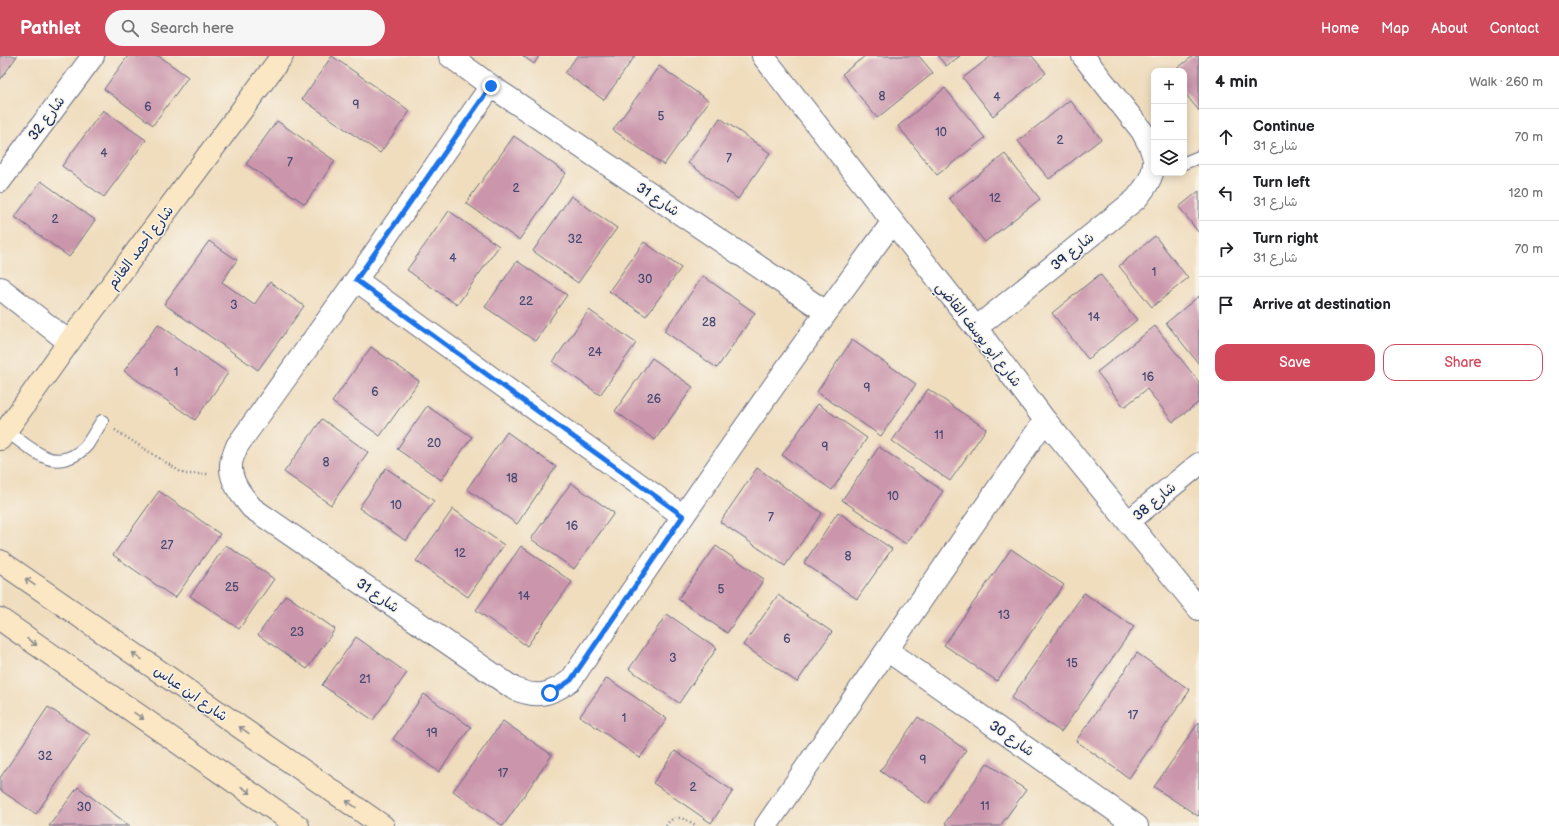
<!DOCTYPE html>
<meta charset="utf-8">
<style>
body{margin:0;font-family:"Balsamiq Sans","Playpen Sans Arabic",sans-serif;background:#f6f6f6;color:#202124}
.controls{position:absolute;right:12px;top:12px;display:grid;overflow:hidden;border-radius:8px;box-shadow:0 2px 10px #0003}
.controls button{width:36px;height:36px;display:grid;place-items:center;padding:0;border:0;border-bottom:1px solid #e0e0e0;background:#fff;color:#202124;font:20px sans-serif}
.stop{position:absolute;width:12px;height:12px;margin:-9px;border:3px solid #1a73e8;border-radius:50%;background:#fff}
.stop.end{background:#1a73e8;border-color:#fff;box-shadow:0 1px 4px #0008}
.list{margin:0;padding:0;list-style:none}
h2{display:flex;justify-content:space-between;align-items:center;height:52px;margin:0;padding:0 16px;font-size:17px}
h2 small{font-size:13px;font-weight:400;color:#757577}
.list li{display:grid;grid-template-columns:26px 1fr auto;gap:12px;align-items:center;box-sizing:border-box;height:56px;padding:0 16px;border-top:1px solid #e0e0e0}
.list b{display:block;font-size:15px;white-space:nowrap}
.list p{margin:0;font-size:13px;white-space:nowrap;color:#757577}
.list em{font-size:13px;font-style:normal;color:#757577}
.actions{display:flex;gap:8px;padding:12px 16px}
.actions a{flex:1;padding:9px 0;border:1px solid #d1495b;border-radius:12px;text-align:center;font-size:14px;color:#d1495b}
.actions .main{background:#d1495b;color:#fff}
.icon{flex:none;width:22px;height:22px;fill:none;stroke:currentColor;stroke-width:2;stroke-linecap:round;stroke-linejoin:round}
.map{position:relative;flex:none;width:1199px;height:770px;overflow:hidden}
header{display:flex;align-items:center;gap:24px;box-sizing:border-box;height:56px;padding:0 20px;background:#d1495b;color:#fff}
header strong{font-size:19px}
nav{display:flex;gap:22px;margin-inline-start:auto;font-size:14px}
.search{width:280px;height:36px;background:#f6f6f6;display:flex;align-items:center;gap:10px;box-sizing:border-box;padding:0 14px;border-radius:22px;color:#757577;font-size:15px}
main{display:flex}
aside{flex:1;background:#fff}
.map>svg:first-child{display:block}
.building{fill:#cb96ac}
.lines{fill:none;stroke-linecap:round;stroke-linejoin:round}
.lane-casing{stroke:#666c80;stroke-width:14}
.street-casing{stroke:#666c80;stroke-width:24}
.secondary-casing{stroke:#666c80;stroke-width:24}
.path{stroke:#666c80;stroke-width:2.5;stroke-dasharray:1 3;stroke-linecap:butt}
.lane{stroke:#fff;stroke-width:12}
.street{stroke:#fff;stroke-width:22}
.secondary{stroke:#fbe7c3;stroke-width:22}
.oneway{stroke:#8b8b90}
.route{stroke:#1a73e8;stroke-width:5}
.labels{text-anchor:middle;stroke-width:3;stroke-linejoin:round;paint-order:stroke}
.number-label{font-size:12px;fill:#474972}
.street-label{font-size:14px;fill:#1b2f5e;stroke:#f7f3e8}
</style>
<header>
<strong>Pathlet</strong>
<div class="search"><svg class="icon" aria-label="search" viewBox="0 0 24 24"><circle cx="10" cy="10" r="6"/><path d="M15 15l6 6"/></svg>Search here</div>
<nav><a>Home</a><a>Map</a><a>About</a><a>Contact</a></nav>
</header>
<main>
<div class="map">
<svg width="1199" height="770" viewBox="0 0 1199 770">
<rect width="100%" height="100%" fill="#f7f3e8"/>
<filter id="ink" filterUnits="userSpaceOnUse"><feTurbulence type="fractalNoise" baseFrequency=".025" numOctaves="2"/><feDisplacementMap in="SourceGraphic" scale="8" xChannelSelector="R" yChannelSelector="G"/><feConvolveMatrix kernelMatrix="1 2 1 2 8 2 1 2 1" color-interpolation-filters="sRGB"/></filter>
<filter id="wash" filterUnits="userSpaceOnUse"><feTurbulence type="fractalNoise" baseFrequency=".012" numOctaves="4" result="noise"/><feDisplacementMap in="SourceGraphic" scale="16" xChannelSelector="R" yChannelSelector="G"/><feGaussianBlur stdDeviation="0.9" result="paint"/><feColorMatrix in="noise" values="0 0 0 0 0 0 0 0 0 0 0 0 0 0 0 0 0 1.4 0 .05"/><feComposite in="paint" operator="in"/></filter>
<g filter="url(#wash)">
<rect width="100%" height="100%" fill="#f0ddbe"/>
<g id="blocks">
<!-- building -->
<path class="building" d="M0,0H17L0,24Z
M128,0H159L188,21L153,69L104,33Z
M332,0L410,55L380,97L302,43Z
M523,0H539L534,8Z
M577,0H635L604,44L565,17Z
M865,0H919L933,17L877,62L842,18Z
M938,0H960L946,10Z
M991,0H1032L1046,17L993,60L963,22Z
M1193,0H1199V55L1184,36V15H1174Z
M659,10L709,45L664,109L613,74Z
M945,32L985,82L937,119L898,70Z
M1070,44L1101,83L1049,123L1018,85Z
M103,54L146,84L104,141L62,110Z
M720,62L770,97L738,143L688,107Z
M277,65L335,105L305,148L246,108Z
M514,80L566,117L519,184L466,147Z
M1005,98L1040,143L985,186L949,142Z
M41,125L95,164L69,201L15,161Z
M1199,135V177L1179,151Z
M571,140L617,172L578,227L533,195Z
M449,155L499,190L457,249L407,214Z
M1155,180L1188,222L1152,251L1119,210Z
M209,185L237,204L222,226L254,249L270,226L304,250L258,314L164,248Z
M644,186L681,212L646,260L609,235Z
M517,205L567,239L535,285L485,251Z
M1100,218L1137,264L1088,303L1052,257Z
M703,220L755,257L717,312L664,275Z
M1199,240V308L1166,267Z
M589,254L636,287L600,339L553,306Z
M158,268L228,317L195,364L124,315Z
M1155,270L1199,326V346L1173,366L1147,333L1124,351L1097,316Z
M852,284L916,328L881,380L817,336Z
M371,291L419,325L380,380L332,346Z
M652,302L693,331L655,384L615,355Z
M928,333L986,373L950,425L892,385Z
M818,348L867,382L832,434L782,399Z
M427,350L472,381L441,424L397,393Z
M322,363L368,396L331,449L284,416Z
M507,376L556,411L517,468L467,433Z
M879,391L943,435L906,488L842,444Z
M386,412L434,445L406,485L359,452Z
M757,412L822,457L785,510L720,466Z
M571,427L614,457L574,513L531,483Z
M159,435L220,478L175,542L113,499Z
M453,453L504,489L468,541L416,505Z
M838,456L892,493L857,543L804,507Z
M226,489L274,523L239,573L190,540Z
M521,490L572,526L527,590L476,554Z
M716,490L764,523L727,577L678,543Z
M1011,493L1064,529L997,625L944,589Z
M1084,537L1134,571L1061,676L1011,642Z
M286,539L335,573L307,613L258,579Z
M778,539L832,576L797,626L743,589Z
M667,558L717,592L679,647L629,613Z
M356,581L407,617L373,664L322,629Z
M1137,597L1190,634L1129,722L1076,685Z
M607,622L667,663L640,702L580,660Z
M424,638L471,671L439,716L393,683Z
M48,651L90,679L36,758L0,734V722Z
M918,661L966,694L928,748L880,715Z
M503,665L552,699L503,770L453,735Z
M1199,666V759L1198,760L1154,731Z
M675,695L733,735L711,767L653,727Z
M987,707L1026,734L1000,770H949L945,767Z
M78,731L130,770H49Z"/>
</g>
</g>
<g filter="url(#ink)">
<use href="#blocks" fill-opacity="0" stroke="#666c80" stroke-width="1"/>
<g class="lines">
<!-- lane casing -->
<g class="lane-casing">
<path id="lane" d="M1184,107L1199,101
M6,375C17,382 33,396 45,401C59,408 77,401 87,389C92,381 97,373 102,365"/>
</g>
<!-- street casing -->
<g class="street-casing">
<path id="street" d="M450,0L491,30L826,256
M763,0L976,272L1045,364L1199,553
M1083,0L1142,75L1150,90L1154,102
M491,30L356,224L237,390C235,396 231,403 231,409C230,426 242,440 252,452L513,632C536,643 551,639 571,624C676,470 781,316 892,167
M0,125L93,0
M356,224L683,460
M0,232L69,286
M976,272L1136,143C1145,132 1153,122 1154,107
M1128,466L1199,408
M887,594L1137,770
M766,770L1045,364"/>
</g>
<!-- secondary casing -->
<g class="secondary-casing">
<path id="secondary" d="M0,383L69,286L282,0
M0,505L383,770
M0,563L298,770"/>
</g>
<!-- path -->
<path class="path" d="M115,374L184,418H209
M666,770C674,756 686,763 697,770"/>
<!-- lane -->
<use href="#lane" class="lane"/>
<!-- street -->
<use href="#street" class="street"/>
<!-- secondary -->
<use href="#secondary" class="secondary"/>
</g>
<!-- one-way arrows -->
<defs><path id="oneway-shaft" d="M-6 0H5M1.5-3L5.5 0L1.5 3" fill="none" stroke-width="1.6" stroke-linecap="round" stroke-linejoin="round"/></defs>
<g class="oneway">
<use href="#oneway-shaft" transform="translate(30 526) rotate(-145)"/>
<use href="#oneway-shaft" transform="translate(32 586) rotate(35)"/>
<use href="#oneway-shaft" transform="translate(137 600) rotate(-145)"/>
<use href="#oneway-shaft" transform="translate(139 660) rotate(35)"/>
<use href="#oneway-shaft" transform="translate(244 674) rotate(-145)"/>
<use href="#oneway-shaft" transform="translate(246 734) rotate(35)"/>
<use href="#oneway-shaft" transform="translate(351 748) rotate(-145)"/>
</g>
</g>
<g class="lines" filter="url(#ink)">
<!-- route -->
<path class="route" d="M491,30L356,224L683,460L571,624L561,631L550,637"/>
</g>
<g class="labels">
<!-- number labels -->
<g class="number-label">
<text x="882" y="44">8</text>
<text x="997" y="45">4</text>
<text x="356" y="53">9</text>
<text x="148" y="55">6</text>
<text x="661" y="64">5</text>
<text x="941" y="80">10</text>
<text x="1060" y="88">2</text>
<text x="104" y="101">4</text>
<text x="729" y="106">7</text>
<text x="290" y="110">7</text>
<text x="516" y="136">2</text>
<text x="995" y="146">12</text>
<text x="55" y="167">2</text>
<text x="575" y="187">32</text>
<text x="453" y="206">4</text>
<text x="1154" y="220">1</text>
<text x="645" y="227">30</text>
<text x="526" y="249">22</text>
<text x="234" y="253">3</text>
<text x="1094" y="265">14</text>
<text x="709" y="270">28</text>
<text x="595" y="300">24</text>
<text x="176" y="320">1</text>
<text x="1148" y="325">16</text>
<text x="867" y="336">9</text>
<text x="375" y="340">6</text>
<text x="654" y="347">26</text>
<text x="939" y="383">11</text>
<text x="434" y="391">20</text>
<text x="825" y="395">9</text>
<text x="326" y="410">8</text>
<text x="512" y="426">18</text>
<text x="893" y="444">10</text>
<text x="396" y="453">10</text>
<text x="771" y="465">7</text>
<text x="572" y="474">16</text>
<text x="167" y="493">27</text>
<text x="460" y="501">12</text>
<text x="848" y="504">8</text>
<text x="232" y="535">25</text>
<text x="721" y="537">5</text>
<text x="524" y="544">14</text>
<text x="1004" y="563">13</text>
<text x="297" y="580">23</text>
<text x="787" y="587">6</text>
<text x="673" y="606">3</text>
<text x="1072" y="611">15</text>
<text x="365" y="627">21</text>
<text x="1133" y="663">17</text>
<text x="624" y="666">1</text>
<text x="432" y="681">19</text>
<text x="45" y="704">32</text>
<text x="923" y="708">9</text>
<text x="503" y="721">17</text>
<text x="693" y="735">2</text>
<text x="985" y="754">11</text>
<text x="84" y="755">30</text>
</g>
<!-- street labels -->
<g class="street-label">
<text transform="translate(46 62) rotate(-53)" y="5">شارع 32</text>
<text transform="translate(658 143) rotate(34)" y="5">شارع 31</text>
<text transform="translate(140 191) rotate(-53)" y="5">شارع أحمد الغانم</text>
<text transform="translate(1072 195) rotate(-39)" y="5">شارع 39</text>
<text transform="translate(979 278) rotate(52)" y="5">شارع أبو يوسف القاضي</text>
<text transform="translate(1154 445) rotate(-40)" y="5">شارع 38</text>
<text transform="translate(378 539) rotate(35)" y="5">شارع 31</text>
<text transform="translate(191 637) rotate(35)" y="5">شارع ابن عباس</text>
<text transform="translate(1012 682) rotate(35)" y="5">شارع 30</text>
</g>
</g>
</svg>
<div class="controls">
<button>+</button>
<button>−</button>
<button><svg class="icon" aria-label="layers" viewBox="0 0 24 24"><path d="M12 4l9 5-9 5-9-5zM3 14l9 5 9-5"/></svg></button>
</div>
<div class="stop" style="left:550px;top:637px"></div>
<div class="stop end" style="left:491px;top:30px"></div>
</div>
<aside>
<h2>4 min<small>Walk · 260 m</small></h2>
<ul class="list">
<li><svg class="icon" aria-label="ahead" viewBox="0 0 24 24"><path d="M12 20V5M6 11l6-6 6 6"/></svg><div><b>Continue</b><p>شارع 31</p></div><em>70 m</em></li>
<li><svg class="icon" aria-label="left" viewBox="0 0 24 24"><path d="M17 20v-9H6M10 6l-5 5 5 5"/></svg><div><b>Turn left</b><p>شارع 31</p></div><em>120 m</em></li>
<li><svg class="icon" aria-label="right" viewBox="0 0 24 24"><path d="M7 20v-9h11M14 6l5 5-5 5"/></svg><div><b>Turn right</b><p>شارع 31</p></div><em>70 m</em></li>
<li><svg class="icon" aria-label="arrive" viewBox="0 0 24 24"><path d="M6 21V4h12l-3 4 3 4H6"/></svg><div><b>Arrive at destination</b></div></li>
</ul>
<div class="actions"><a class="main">Save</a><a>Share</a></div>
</aside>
</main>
